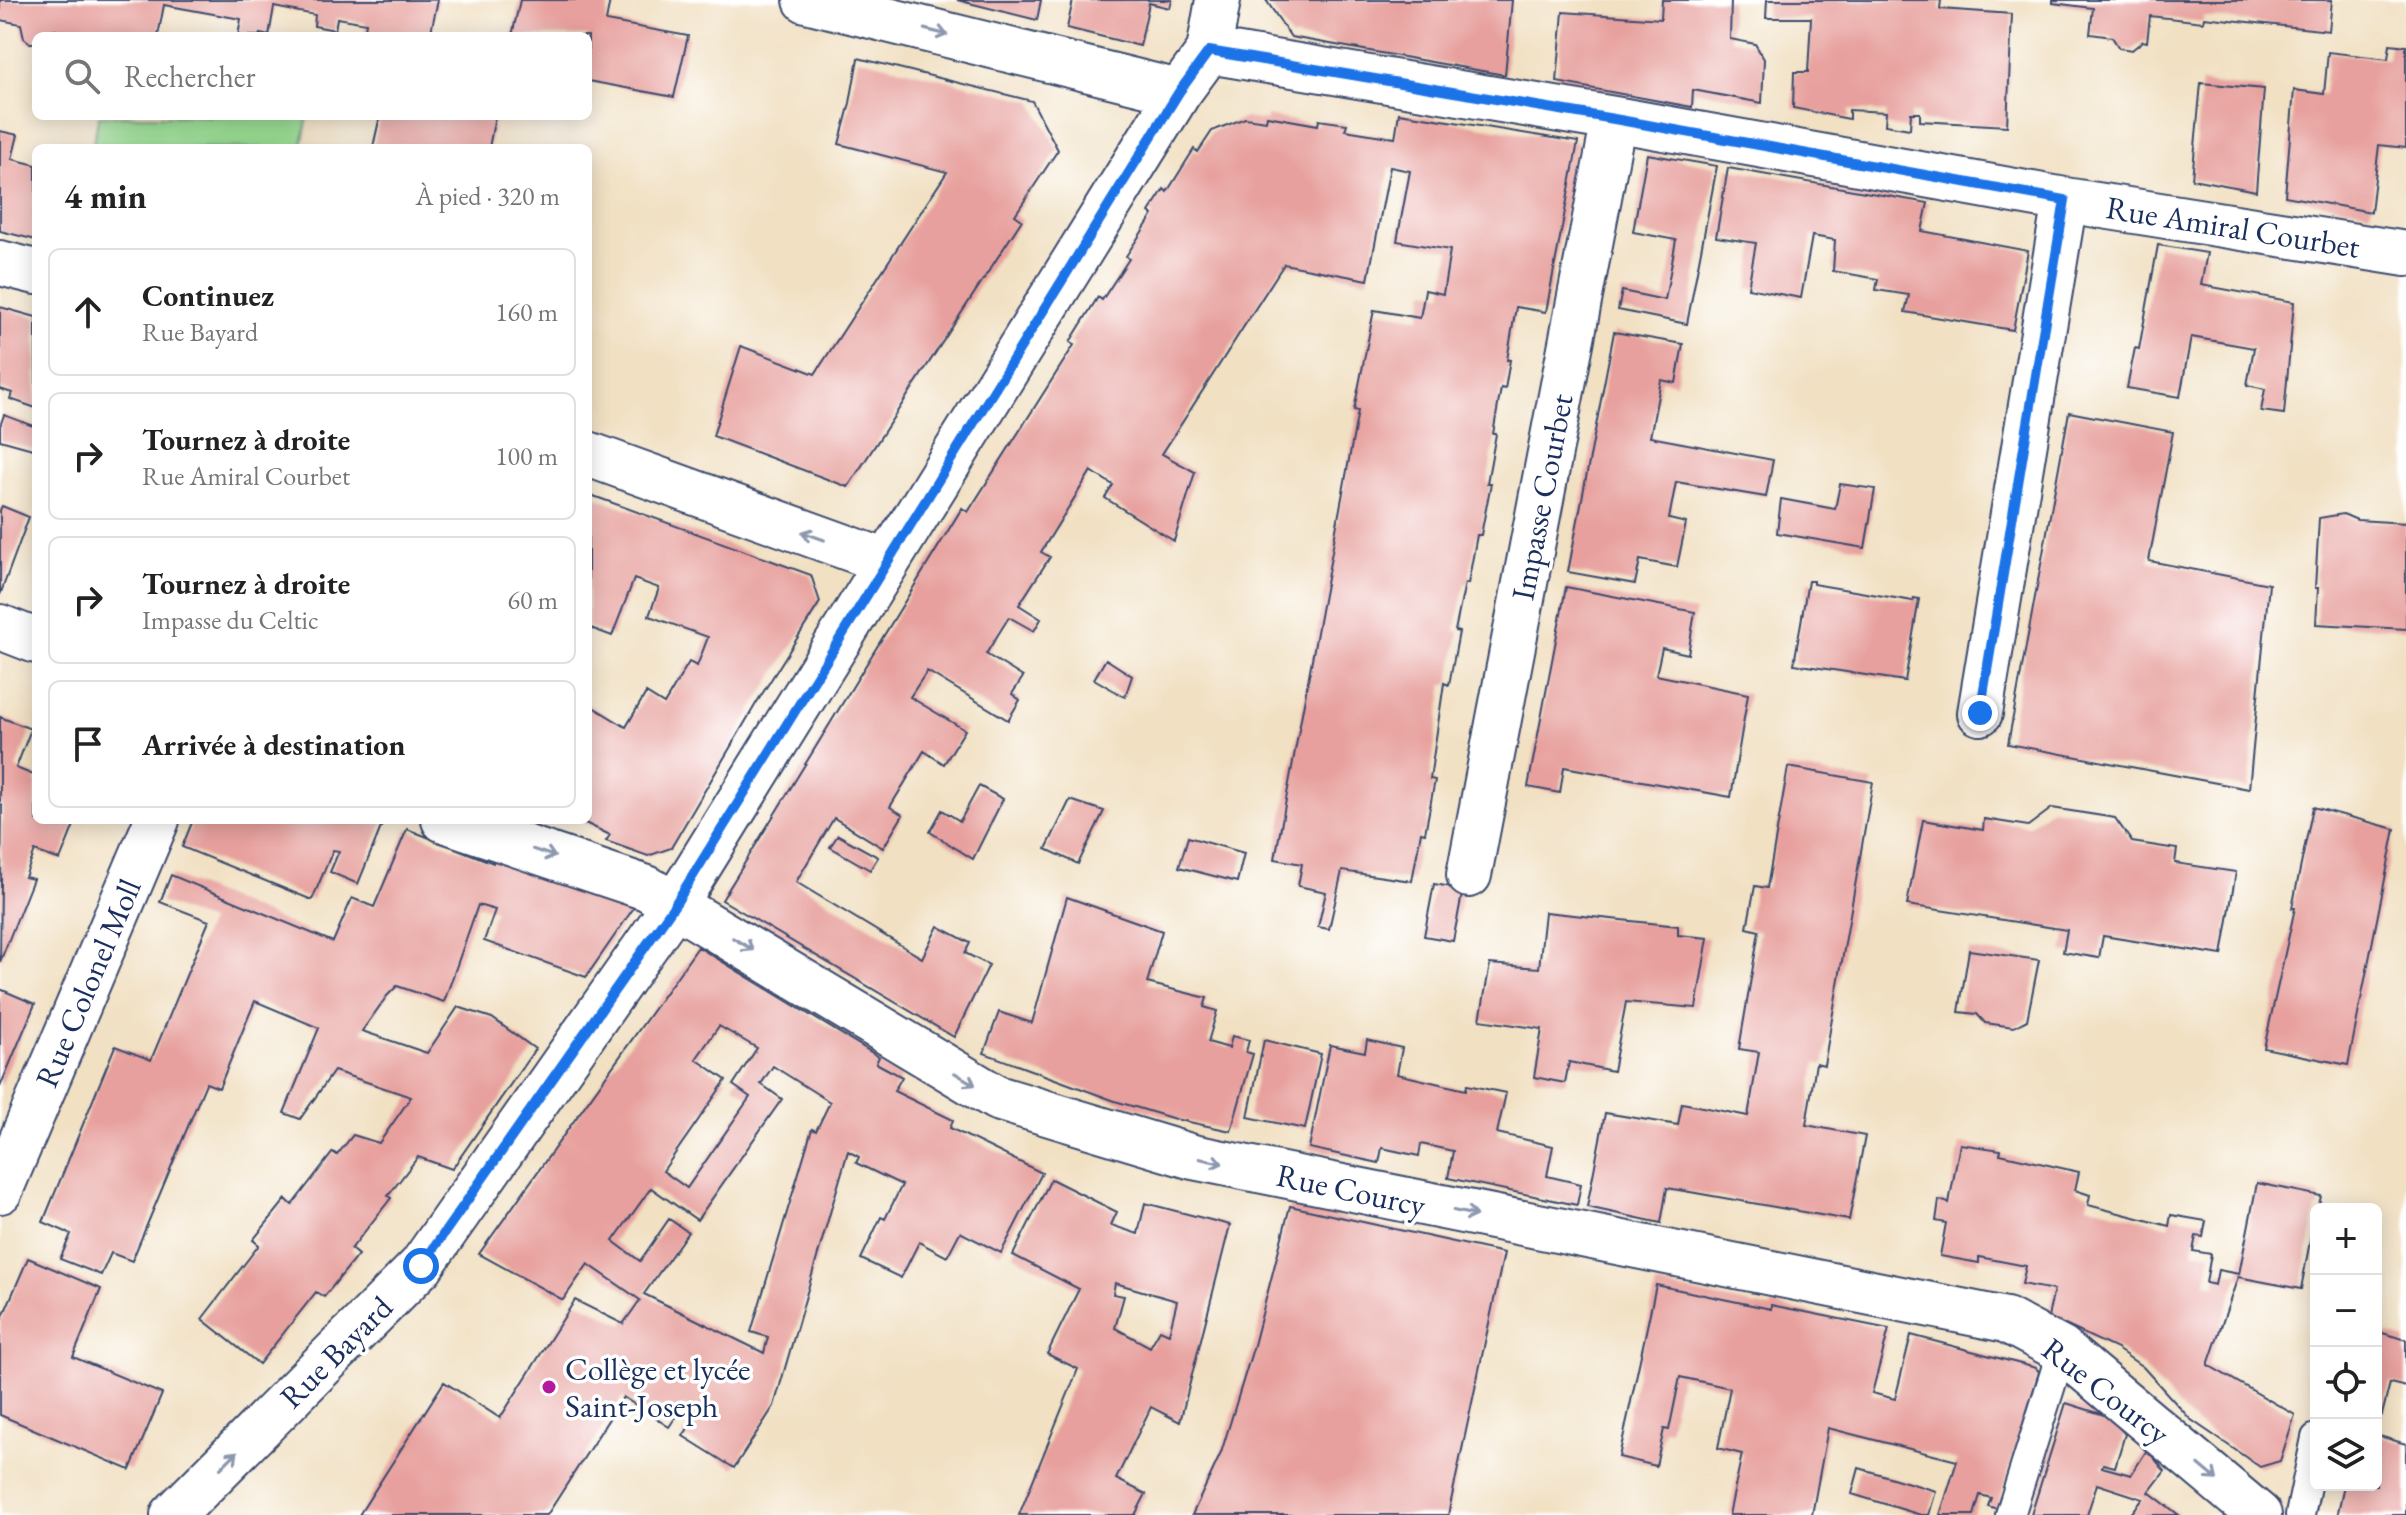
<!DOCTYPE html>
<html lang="fr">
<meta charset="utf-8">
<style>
body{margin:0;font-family:"EB Garamond",serif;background:#f6f6f6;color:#222}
.controls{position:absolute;right:24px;bottom:24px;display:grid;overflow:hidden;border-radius:12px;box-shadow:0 4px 20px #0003}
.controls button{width:72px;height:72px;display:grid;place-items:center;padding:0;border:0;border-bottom:2px solid #e0e0e0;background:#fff;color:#222;font:40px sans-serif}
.stop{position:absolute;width:24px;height:24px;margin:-18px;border:6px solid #1a73e8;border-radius:50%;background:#fff}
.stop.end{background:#1a73e8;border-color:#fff;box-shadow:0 2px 8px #0008}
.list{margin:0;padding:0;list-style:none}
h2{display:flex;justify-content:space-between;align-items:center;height:104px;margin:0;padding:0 32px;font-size:34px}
h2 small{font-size:26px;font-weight:400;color:#767676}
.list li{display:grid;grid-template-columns:52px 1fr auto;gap:24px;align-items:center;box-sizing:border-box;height:128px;margin:0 16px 16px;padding:0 16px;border:2px solid #e0e0e0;border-radius:12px}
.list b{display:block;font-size:30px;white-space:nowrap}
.list p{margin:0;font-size:26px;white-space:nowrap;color:#767676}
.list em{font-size:26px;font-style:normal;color:#767676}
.icon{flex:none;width:44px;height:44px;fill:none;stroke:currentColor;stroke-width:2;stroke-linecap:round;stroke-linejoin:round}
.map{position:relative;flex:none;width:2406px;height:1515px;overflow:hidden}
.search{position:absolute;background:#fff;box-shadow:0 4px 20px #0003;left:32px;top:32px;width:560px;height:88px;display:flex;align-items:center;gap:20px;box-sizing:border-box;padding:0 28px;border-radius:12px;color:#767676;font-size:30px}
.panel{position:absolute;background:#fff;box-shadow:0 4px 20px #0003;left:32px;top:144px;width:560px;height:680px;border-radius:12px}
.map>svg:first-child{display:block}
.green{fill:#97da91;stroke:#598478;stroke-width:2}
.building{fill:#e7a09d;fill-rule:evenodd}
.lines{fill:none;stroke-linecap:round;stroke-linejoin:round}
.service-casing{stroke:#3b4a6d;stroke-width:32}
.minor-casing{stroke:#3b4a6d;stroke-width:48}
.service{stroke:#fff;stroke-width:28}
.minor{stroke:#fff;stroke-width:44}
.oneway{stroke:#8d97ae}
.route{stroke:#1a73e8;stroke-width:10}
.poi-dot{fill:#b5179e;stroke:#fff;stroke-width:3}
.labels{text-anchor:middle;stroke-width:7;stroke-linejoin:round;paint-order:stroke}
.street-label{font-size:32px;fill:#1b2f5e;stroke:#fff}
.poi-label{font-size:32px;fill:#1b2f5e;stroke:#fff;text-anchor:start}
</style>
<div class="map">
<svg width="2406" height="1515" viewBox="0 0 2406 1515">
<rect width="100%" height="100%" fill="#fff"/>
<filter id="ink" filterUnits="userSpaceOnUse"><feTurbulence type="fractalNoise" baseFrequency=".0125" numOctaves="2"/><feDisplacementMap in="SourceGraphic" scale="16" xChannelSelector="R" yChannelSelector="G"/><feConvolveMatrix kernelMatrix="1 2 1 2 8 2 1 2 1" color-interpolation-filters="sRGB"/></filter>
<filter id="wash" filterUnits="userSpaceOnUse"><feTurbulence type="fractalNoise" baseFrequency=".006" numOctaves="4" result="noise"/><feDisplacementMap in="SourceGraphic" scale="32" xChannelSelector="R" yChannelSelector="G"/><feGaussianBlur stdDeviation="1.8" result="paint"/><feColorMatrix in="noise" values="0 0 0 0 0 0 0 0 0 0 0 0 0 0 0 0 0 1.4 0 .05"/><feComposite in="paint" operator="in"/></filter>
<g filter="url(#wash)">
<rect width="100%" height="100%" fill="#f1e0c2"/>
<!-- green -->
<path class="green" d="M99,116H308L302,145L316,148H92Z"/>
<g id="blocks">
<!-- building -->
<path class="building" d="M0,0H438L430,36H364L366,23L337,18L335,30L314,26L315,15L274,7L269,36L260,34L259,36H238L241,19L164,5L158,36H82L54,30L51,36H36V43H30L24,38L21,24L0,20Z
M520,0H610L606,21L688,36L674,97L588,81V36H512Z
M957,0H1041L1037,20Z
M1073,0H1172L1170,8L1149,3L1140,46L1067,28Z
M1266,0H1512L1505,75L1291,37Z
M1662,0H1731L1730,39L1755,44L1764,59L1762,103L1693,90L1692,107L1557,82L1563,12L1661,19Z
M1767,0H1941L1940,9L2012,14L2007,126L1920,121V113H1911L1910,129L1885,125L1886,112L1849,110V119L1793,108L1794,72H1808L1811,18H1766Z
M2053,0H2332L2329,31L2204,17L2203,22L2150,16L2147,42L2143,41L2132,50L2119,48L2112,37L2090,34L2093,8L2053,3Z
M2390,44L2406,46V148L2379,145L2371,212L2285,196L2294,90L2324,94L2328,52L2388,59Z
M858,58L1032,101L1058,150L1015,215L1022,220L848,487L713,436L741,346L815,374L947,172L839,144L850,103Z
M2201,83L2264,89L2256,191L2192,179Z
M1399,113L1578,142L1546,312L1516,307L1507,360H1510L1505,389L1501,388L1493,434H1496L1487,483H1491L1481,535H1477L1468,584L1465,583L1455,631L1459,632L1449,685L1444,683L1430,779L1435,780L1425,833L1421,832L1412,881L1342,871L1329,929L1318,927L1326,892L1298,886L1302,864L1275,859L1358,411L1354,410L1374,310L1420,318L1425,290L1443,294L1450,250L1397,241L1410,171L1390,167L1368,280L1284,264L1162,454L1195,472L1174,541L1105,498L1113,485L1091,471L1041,552L1050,557L1019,605L1041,619L1034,631L1009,617L986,654L1023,677L1012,694L1020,700L1008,720L927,671L910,697L965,730L944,764L924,751L890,807L903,815L883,848L834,818L796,882L922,958L938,926L970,943L965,953L989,965L954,1037L722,900L962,508L968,512L1074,345L1070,342L1098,297L1102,300L1129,259L1126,256L1153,215L1149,212L1164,189L1167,192L1194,149L1198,152L1212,131L1245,118L1266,121L1267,116L1318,125L1319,120L1347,124L1345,130L1395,138Z
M380,116H495L489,148H380L373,147Z
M0,131L18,135L12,159L36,165V240L0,231Z
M1647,154L1717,166L1687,324L1618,310L1622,291L1665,300L1676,240L1633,232Z
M1728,168L1928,203L1922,231L2028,251L2013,330L1905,312L1909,295L1876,290L1878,279L1833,271L1835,240L1812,236L1801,298L1748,288L1756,243L1716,237Z
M2158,245L2207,253L2201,285L2294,302L2284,414L2261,411L2265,389L2247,385L2254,348L2191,337L2180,397L2127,388L2135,348L2139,349Z
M0,307L36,317V408L10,399L12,393L0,389Z
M1614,332L1683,344L1676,383L1661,380L1650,437L1773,460L1766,497L1676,482L1669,519L1686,523L1677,567L1640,560L1635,584L1568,572Z
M2069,412L2173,432L2149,561L2269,584L2249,789L2008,744Z
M4,415L36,427V450L0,440V426Z
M1840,484L1875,489L1865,548L1777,533L1781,499L1835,509Z
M588,494L811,575L820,602L757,702L671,848L648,856L606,841L610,835L579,820H588V704L626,727L646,693L664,704L689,662L697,666L708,637L649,616L659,588L634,579L612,636L588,627Z
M2,506L29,517L0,595V510Z
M2343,514L2357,520L2406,523V629L2316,624L2318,588H2315L2319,518Z
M1808,581H1813V584L1913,601L1914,598L1919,599L1905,681L1794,664Z
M1566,587L1695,612L1688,654L1662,648L1656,675L1748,694L1731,797L1564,767L1560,793L1528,787Z
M1106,659L1132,676L1125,697L1094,679Z
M0,717L31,729L16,768L36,776V820H76L60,860L35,851L25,877L33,879L0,962L2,805L0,804Z
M1788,767L1873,782L1824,1065L1816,1063L1806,1125L1865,1136L1849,1220L1667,1188L1661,1223L1587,1207L1605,1113L1678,1125L1682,1103L1748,1116L1759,1052L1739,1049L1759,931L1747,928L1755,886L1767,888Z
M979,786L1003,799L973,859L930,832L942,810L960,821Z
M1070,800L1104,811L1078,864L1046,849Z
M2313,807L2395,829L2348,1065L2264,1048L2295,908H2292Z
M2052,808L2115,818L2132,842L2177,849L2175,863L2236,872L2222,955L2103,936L2099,958L2063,952L2067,930L1907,905L1923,820L1983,830L1984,819L2028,826Z
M193,820H384L358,884L330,872L339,851L333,850L312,900L182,847Z
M407,829L493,863L495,855L635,906L586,977L484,941L495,910L478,905L444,1002L397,986L387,996L362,1031L427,1053L458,1007L492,1018L535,1049L452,1169L418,1157L388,1196L391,1198L351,1249L358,1255L324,1297L316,1292L259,1364L202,1319L259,1245L253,1240L286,1199L292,1205L333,1152L337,1155L353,1135L379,1143L411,1097L334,1071L300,1119L284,1113L319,1028L255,1001L219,1088L206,1083L132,1261L111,1253L101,1275L60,1259L71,1234L43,1222L115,1046L151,1060L209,921L160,902L171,875L333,942L352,898L374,907Z
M838,835L878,857L870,870L830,847Z
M1188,837L1244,853L1237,882L1179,867Z
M1434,884L1463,889L1453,941L1424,936Z
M1067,897L1162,931L1147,983L1207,998L1204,1007L1217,1011L1208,1042L1229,1048L1232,1036L1249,1040L1246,1052L1253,1054L1231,1131L1175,1119L1115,1101L984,1053L999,1012L1032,1023Z
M1545,912L1678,926V935L1708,938L1696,1008L1626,1002L1613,1071L1569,1062L1565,1083L1534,1077L1542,1029L1480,1020L1490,964L1539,968Z
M698,947L879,1057L876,1063L902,1077L894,1091L953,1120L950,1128L1042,1173L1001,1253L960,1232L947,1257L919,1242L901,1278L861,1259L881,1217L885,1219L902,1185L856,1163L859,1157L848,1151L774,1406L734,1468L683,1436L698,1413L684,1405L669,1427L623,1397L547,1515H359L444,1382L500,1418L575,1300L623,1324L640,1300L588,1264L563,1300L479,1254ZM719,1026L757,1048L733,1085L750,1097L687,1188L663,1171L726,1080L696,1059ZM773,1066L830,1102L816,1131L812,1129L751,1332L768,1337L764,1353L644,1294L688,1232L669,1219L640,1261L613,1241L651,1188L697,1220L782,1099L761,1084Z
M1969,950L2039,960L2027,1020L2014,1027L1985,1023L1977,1014L1959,1012Z
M0,989L35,1004L0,1087Z
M1264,1040L1321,1054L1305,1129L1248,1117Z
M1367,1040L1402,1048L1397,1074L1466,1090L1467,1085L1506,1093L1497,1133L1553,1146L1547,1176L1581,1184L1577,1205L1448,1178L1453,1151L1421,1144L1419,1156L1382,1148L1379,1163L1309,1148L1330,1045L1365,1052Z
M1960,1144L2001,1150L2000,1154L2079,1172L2075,1190L2090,1195L2088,1205L2169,1226L2171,1215L2206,1221L2203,1237L2196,1236L2193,1251L2211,1254L2206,1283L2215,1285L2218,1270L2239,1274L2257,1183L2321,1196L2318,1209H2316L2301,1289L2238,1277L2208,1365L2295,1415L2280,1461L2260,1467L2190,1419L2143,1367L2117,1349L2048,1317L2054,1290L2022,1284L2026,1266L1979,1257V1263L1940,1256L1946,1223L1936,1221L1939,1200L1949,1203Z
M1051,1179L1117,1212L1111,1225L1138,1234L1145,1203L1230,1225L1180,1422L1151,1407L1116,1479L1146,1494L1135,1515H1019L1078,1369L1047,1354L1079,1289L1013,1255ZM1115,1283L1177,1301L1169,1334L1160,1330L1150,1347L1115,1328L1124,1296L1113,1294Z
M1290,1206L1504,1253L1448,1515H1192L1221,1453L1254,1345Z
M28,1258L101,1289L73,1357L162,1394L130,1470L0,1415V1323Z
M1656,1285L1771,1309V1305L1889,1329L1872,1393L1895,1399L1911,1335L2036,1368L2039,1372L1997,1509L1988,1506L1991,1498L1980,1495L1974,1515H1940L1957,1461L1828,1428L1812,1515H1729L1742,1454L1718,1448L1730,1388L1680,1377L1669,1430L1664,1429L1656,1466L1619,1457Z
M2376,1331L2406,1340V1387L2390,1383L2382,1415L2376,1414Z
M2066,1403L2117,1419L2116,1424L2125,1434L2115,1467L2103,1464L2102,1467L2131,1475L2147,1450L2165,1471L2149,1492L2179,1515H2130L2143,1499L2097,1484L2087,1515H2031Z
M2376,1435L2406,1444V1515H2340L2338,1512L2344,1485H2376Z
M1859,1468L1936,1491L1929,1515H1921L1852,1494Z"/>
</g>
</g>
<g filter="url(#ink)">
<use href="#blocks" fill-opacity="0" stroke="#3b4a6d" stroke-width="2"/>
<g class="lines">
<!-- service casing -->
<g class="service-casing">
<path id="service" d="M2010,1515L2062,1350
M2300,1515L2316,1438"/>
</g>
<!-- minor casing -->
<g class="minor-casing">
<path id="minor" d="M806,0L1179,92
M1209,51L1614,119L2065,200L2406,254
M0,263L36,272
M588,454L887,562
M0,627L36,641
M1980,713L2065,200
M444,820L647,888L997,1098L1193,1157L2006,1320L2062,1350L2259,1515
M1469,875L1614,119
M0,1191L157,820
M173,1515L421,1266L676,903L1179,92L1209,51L1218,0"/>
</g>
<!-- service -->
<use href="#service" class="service"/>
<!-- minor -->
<use href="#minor" class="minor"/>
</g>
<!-- one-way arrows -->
<defs><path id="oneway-shaft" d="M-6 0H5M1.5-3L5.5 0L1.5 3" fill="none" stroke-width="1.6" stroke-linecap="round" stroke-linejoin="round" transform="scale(2)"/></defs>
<g class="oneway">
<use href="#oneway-shaft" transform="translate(936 32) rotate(14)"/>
<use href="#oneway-shaft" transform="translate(813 536) rotate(-160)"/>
<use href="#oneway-shaft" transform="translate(544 853) rotate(18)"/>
<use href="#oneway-shaft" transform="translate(743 944) rotate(31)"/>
<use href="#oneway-shaft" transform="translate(965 1079) rotate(31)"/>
<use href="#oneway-shaft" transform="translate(1211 1161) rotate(12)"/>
<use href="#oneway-shaft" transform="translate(1465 1213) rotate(12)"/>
<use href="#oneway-shaft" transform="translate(229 1460) rotate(-45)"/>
<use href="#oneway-shaft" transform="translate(2208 1472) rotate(40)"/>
</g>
</g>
<g class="lines" filter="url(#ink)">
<!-- route -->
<path class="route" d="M421,1266L676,903L1179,92L1209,51L1614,119L2065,200L1980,713"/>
</g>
<!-- markers -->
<circle class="poi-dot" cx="549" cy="1387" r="8"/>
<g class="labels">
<!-- street labels -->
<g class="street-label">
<text transform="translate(2233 227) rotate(9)" y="11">Rue Amiral Courbet</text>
<text transform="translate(1542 497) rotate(-79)" y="11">Impasse Courbet</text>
<text transform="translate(88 983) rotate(-67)" y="11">Rue Colonel Moll</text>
<text transform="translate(1351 1190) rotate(12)" y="11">Rue Courcy</text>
<text transform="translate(336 1352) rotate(-45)" y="11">Rue Bayard</text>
<text transform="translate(2106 1391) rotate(38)" y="11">Rue Courcy</text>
</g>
<!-- poi labels -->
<g class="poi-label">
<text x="565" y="1380">Collège et lycée<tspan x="565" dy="37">Saint-Joseph</tspan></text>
</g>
</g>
</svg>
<div class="controls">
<button>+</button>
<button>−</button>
<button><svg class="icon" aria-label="locate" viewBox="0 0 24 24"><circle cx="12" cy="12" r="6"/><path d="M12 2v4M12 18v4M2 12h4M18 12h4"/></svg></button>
<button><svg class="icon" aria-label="layers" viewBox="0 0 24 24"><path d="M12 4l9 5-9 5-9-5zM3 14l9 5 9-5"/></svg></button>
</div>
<div class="stop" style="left:421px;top:1266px"></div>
<div class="stop end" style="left:1980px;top:713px"></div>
<div class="search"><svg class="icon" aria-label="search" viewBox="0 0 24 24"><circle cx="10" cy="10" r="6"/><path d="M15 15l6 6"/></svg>Rechercher</div>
<section class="panel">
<h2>4 min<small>À pied · 320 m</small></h2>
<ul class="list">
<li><svg class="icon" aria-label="ahead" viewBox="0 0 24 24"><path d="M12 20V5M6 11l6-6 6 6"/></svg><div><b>Continuez</b><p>Rue Bayard</p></div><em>160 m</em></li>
<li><svg class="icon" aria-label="right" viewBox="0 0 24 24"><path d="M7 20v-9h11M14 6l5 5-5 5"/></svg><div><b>Tournez à droite</b><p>Rue Amiral Courbet</p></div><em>100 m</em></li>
<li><svg class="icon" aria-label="right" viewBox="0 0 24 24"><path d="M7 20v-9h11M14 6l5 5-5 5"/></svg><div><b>Tournez à droite</b><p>Impasse du Celtic</p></div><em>60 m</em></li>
<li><svg class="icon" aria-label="arrive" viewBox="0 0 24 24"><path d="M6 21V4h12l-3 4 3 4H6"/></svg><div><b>Arrivée à destination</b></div></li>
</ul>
</section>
</div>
